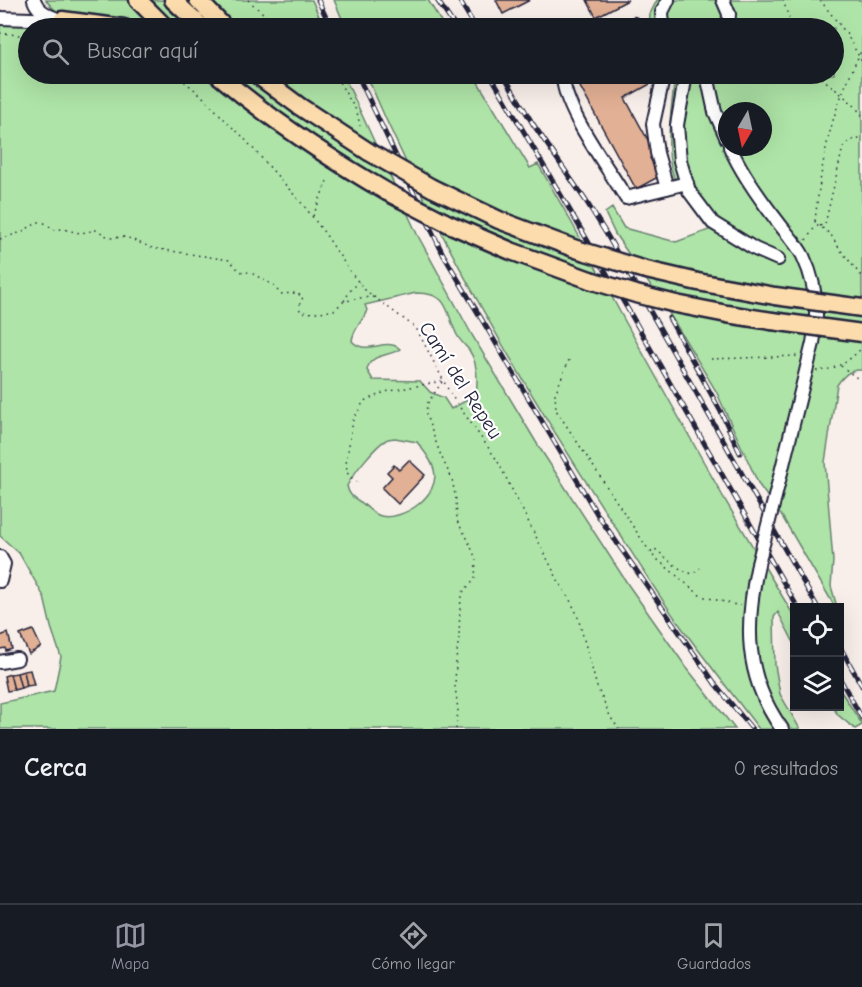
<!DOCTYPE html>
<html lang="es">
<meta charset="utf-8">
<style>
body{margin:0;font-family:"Comic Neue",sans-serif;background:#242831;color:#f1f3f6}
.controls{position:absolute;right:18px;bottom:18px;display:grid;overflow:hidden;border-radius:0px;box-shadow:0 6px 24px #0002}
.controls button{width:54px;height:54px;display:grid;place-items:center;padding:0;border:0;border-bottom:2px solid #363941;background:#171b24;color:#f1f3f6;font:30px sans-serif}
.compass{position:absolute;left:718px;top:102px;width:54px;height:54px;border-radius:50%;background:#171b24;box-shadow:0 6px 24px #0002;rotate:189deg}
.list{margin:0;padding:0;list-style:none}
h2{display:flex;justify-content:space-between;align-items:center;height:78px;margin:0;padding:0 24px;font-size:26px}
h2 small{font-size:20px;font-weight:400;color:#9ea1a6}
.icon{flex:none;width:33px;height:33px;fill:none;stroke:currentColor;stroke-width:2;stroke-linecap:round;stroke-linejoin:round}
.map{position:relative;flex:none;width:862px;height:729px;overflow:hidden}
.search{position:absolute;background:#171b24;box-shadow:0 6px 24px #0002;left:18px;right:18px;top:18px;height:66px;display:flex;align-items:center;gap:15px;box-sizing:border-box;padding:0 21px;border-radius:33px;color:#9ea1a6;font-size:22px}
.sheet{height:174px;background:#171b24}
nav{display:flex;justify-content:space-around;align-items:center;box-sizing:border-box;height:84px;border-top:2px solid #363941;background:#171b24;font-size:16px;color:#9ea1a6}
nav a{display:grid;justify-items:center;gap:3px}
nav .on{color:#9495a2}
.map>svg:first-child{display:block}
.green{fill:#aee4a7;stroke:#688371;stroke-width:1.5;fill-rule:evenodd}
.building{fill:#e2b094;stroke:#22223b;stroke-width:1.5}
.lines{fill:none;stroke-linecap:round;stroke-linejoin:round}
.minor-casing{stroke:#22223b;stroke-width:16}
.highway-casing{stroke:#22223b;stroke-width:21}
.path{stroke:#22223b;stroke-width:1.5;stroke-dasharray:1.5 4.5;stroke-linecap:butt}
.minor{stroke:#fff;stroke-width:12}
.highway{stroke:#fcdcac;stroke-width:16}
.rail-casing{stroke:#22223b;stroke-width:5}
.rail{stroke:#fff;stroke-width:3;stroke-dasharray:9;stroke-linecap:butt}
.minor-bridge-casing{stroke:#22223b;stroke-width:16;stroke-linecap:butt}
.highway-bridge-casing{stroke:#22223b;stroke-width:21;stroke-linecap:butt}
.path-bridge{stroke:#22223b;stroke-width:1.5;stroke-dasharray:1.5 4.5;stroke-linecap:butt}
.minor-bridge{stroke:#fff;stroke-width:12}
.highway-bridge{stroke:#fcdcac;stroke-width:16}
.labels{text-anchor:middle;stroke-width:4.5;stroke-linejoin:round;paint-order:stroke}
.street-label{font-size:20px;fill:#22223b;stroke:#fff}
</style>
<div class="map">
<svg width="862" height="729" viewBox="0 0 862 729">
<rect width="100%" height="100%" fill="#f9efea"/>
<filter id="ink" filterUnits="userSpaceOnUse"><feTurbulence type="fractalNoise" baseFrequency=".0167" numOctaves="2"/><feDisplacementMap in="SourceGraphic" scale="12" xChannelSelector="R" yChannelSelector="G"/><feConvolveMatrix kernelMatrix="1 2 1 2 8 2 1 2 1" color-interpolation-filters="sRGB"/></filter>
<g filter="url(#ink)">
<!-- green -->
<path class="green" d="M46,0H312L324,28H28V74H343L417,234L472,335L539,447L629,586L686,667L735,729H0V703L54,691L61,657L51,627L44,597L19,553L0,536V25L71,26C63,16 53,10 46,0ZM416,293C451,293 445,312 457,335C460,341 465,345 469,350C478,363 478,380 476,395L451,409L444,398L430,392L420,381L373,380L367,370C370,353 389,357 400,349C386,336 366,357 352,341C353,328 363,322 367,310L365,305ZM395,438L417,442C423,450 432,460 434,470C441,495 403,521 381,516C373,514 368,508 362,503C354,498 349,496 347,486C352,475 375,446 386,440C389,438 391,439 395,438Z
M334,0H428L445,28H346Z
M657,0H862V370C850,369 844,375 837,385L825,462L833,561L831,586L837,607H835L783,518L759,485L716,391L669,313L615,234L605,213L612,208L624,228L676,242L709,230C698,215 686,200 677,184C661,156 673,105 675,74H834V28H649L650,14ZM727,111H763V147H727Z
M366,74H473L530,168L538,164L573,225L626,323L725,500L794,616V643L778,612L774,617L775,665L780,694L800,729H759C733,695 707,662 682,628C657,594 635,557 612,522C518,379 433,231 366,74Z
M840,690L862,724V725L855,729L838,715L833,707L840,706Z"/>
<!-- building -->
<path class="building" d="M496,0H530L503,14Z
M587,0H628L596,17Z
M573,74H656L659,79L625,98L656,155L650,158L660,176L636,189Z
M409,460L425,475L398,504L382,488L392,477L387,472L394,465L399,470Z
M33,630L41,647L29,654L20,635Z
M8,633L12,649L6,651L5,648L0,649V636Z
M30,670L34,685L27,686L24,671Z
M24,671L27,686L21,688L17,673Z
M17,673L21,688L14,690L10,674Z
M10,674L14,690L7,691L4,676Z"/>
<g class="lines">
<!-- minor casing -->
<g class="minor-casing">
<path id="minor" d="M34,0C37,9 46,15 55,18
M723,0L729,14L728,28
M0,18L62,20
M627,28L634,24L638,28
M663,28L662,12L668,0
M563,74C561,106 609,169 626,198L687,183
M664,74L653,124L657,153L667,188
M686,74L677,125L680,161L689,191L713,223L755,249L778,259
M704,74L708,80L715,112L727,139
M730,147C742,174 760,199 778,222C786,233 797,244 803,256C816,283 819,313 813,343L772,509
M0,557L4,564L0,581
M758,564C745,624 744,676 782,729
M0,662L17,659"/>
</g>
<!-- highway casing -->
<g class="highway-casing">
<path id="highway" d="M138,0L166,28
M173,0L203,28
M198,0L225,28
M62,20L124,28
M217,74C270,119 327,157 387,192
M256,74L299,106L369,152
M432,188L499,220L576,249
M449,224L511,251L590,280
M642,269L698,282L775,296
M676,304L727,314L772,321"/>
</g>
<!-- path -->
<path class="path" d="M248,0L280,28
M783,0L792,28
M820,0L846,33L862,62
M0,33L28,36
M175,74L200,94L231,126L242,136L305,207L326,235L351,273L366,291L416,328L451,395L497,460L559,582L571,602L577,614L597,687L611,718L619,729
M331,74L338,80L357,112L360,126
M817,74L853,104L862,115
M313,216L327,181
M815,221L816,226H820L831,235L839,248L862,277
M820,226L825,224L843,147C849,141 854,137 862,140
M0,239L19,233L39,222H43L55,230L62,229L80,233L97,230L110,238L126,237L152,248L229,260C233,263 236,268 240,271C245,273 245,271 250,273C258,275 264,282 273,284L280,294L296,293L303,297L299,306L300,311L307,313L329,311L334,310L343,302L358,298L374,297
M806,240L815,227
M344,301L350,291L359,282
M711,359L800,356
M569,360L555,394L556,410L652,555L701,596L740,606
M841,366L857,378
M816,371C838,369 846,363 862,348
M442,382L427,404L426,415L441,456L452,479L456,500L457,521L467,538L476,559L475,579L463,592L460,606L459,637L456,660L455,686L458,710L456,729
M357,482L348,475L346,464L353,420L364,401L385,392L442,381
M651,552L653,549L657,550C668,560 678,570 693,574L700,568"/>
<!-- minor -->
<use href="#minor" class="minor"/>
<!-- highway -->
<use href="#highway" class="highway"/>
<!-- rail casing -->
<g class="rail-casing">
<path id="rail" d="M318,0L331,28
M437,0L456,28
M459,0L476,28
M357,74L443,254L597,514L716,685L752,729
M490,74L633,318L798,608
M503,74L533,124L586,201L607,235L818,608
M669,318L721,412L740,453
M840,647L862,686
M840,679L862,718"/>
</g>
<!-- rail -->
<use href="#rail" class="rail"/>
<!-- minor-bridge casing -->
<g class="minor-bridge-casing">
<path id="minor-bridge" d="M758,564L772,509"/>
</g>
<!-- highway-bridge casing -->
<g class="highway-bridge-casing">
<path id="highway-bridge" d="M369,152L432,188
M387,192L449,224
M576,249L642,269
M590,280L636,294L676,304
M775,296L862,308
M772,321L862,333"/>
</g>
<!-- path-bridge -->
<path class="path-bridge" d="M815,221C819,185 824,149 835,114C842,92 852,70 862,49"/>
<!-- minor-bridge -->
<use href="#minor-bridge" class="minor-bridge"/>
<!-- highway-bridge -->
<use href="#highway-bridge" class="highway-bridge"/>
</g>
</g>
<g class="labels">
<!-- street labels -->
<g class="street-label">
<text transform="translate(461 380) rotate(57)" y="7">Camí del Repeu</text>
</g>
</g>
</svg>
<div class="controls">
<button><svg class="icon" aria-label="locate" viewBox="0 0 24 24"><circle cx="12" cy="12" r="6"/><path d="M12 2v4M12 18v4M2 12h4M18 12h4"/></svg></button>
<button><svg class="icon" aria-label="layers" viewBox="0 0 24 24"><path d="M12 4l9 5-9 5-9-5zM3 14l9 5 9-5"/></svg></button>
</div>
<svg class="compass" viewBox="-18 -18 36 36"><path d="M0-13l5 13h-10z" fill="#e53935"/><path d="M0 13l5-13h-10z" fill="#9ea1a6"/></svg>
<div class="search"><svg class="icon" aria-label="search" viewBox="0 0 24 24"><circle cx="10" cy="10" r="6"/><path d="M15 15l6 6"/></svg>Buscar aquí</div>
</div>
<section class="sheet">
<h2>Cerca<small>0 resultados</small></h2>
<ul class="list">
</ul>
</section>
<nav>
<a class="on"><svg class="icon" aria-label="map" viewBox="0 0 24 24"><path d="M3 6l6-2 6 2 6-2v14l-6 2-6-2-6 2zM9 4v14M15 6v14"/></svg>Mapa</a>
<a><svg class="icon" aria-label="directions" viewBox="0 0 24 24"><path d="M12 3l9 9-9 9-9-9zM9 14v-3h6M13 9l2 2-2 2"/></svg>Cómo llegar</a>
<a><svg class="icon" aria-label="saved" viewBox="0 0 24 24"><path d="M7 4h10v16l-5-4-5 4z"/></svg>Guardados</a>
</nav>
